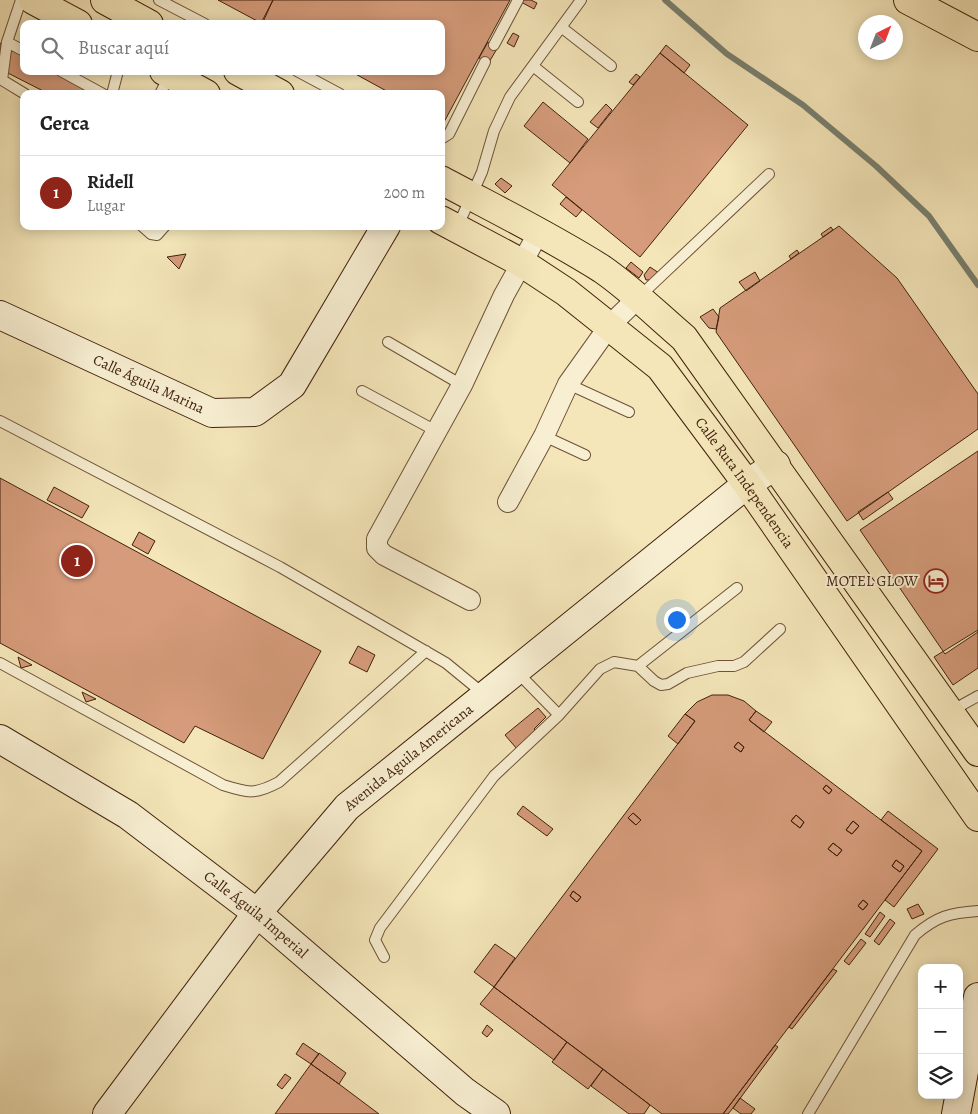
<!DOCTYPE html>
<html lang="es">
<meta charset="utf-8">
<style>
body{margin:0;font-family:Alegreya,serif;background:#f6f6f6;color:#222}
.controls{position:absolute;right:15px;bottom:15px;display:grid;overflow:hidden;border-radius:10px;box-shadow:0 2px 12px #0003}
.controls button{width:45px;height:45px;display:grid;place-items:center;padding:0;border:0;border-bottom:1px solid #e0e0e0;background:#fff;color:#222;font:25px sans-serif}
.compass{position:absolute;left:858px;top:15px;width:45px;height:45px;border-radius:50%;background:#fff;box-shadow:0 2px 12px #0003;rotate:42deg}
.you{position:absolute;left:676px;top:619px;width:18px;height:18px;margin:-12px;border:4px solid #fff;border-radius:50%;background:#1a73e8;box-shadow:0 0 0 8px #1a73e833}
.badge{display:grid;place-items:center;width:32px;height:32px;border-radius:50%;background:#8f2418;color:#fff;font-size:16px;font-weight:700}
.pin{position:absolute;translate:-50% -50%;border:2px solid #fff;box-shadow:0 1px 5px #0006}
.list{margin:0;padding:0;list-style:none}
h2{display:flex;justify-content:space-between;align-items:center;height:65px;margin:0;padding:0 20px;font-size:21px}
h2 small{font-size:16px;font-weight:400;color:#767676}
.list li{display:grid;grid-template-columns:32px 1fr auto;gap:15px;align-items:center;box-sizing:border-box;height:75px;padding:0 20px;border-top:1px solid #e0e0e0}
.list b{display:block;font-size:19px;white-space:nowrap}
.list p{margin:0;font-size:16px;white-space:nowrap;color:#767676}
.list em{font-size:16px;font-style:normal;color:#767676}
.icon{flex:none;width:28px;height:28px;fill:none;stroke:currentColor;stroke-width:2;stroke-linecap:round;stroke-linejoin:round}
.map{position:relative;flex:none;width:978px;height:1114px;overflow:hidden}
.search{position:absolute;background:#fff;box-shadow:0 2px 12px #0003;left:20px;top:20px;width:425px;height:55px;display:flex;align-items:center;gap:12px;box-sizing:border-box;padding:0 18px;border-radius:10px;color:#767676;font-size:19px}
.panel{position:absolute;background:#fff;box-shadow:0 2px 12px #0003;left:20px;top:90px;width:425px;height:140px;border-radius:10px}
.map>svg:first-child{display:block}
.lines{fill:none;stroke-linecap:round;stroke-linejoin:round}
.stream{stroke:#788070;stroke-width:6}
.building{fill:#d59b7a;stroke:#42210d;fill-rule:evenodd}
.lane-casing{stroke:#6e5238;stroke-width:12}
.street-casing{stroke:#6e5238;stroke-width:22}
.secondary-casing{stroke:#42210d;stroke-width:30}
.primary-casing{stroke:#42210d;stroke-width:30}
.lane{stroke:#f8efd2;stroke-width:10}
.street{stroke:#f8efd2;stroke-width:20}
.secondary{stroke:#f8efd2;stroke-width:28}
.primary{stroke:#f4e6b9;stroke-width:28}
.labels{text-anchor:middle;stroke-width:4;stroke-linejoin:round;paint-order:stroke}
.street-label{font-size:15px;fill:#42210d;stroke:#f8efd2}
.poi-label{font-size:15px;fill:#42210d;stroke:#f8efd2;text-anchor:end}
</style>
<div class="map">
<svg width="978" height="1114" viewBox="0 0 978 1114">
<rect width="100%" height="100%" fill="#f4e6b9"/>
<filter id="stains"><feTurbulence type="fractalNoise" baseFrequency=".004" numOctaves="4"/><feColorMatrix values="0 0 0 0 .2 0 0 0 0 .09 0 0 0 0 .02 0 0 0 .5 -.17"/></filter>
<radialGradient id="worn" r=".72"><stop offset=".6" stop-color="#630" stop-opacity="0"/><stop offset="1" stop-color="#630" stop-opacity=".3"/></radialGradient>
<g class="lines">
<!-- stream -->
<path class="stream" d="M665,0L727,54L803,105L876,166L929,216L978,285"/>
</g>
<!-- building -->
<path class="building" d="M218,0H273L261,23Z
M273,0H510L444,122L441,120V94H392L350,71H441V24H262Z
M523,0H531L537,3L534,9L521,2Z
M513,33L519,36L514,47L507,43Z
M488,42L498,47L488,64L479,58Z
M0,43L24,56V71H53L95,94H49L0,69Z
M666,45L690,65L684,73L660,53Z
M660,53L748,125L640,257L552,185Z
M636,74L640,77L633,85L629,82Z
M543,102L588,139L570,163L524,126Z
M606,104L612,110L598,128L590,122Z
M501,178L512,186L505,193L495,184Z
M566,197L582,210L576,217L560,204Z
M839,226L897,278L978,394V429L847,521L716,332L720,308Z
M831,227L833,230L823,237L821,234Z
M797,250L799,253L791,259L789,256Z
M186,254L179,269L167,257Z
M631,262L643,272L639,278L626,268Z
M650,267L659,273L650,280H646L644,275Z
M755,272L760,281L746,291L739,282Z
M713,309L719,317L716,329L709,328L700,317Z
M978,451V632L945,654L860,530Z
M0,478L321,651L263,759L195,726L184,743L0,643Z
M54,487L89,506L82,518L47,500Z
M888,492L893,499L863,520L858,512Z
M139,532L155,541L148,554L132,545Z
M978,630V668L953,685L934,657Z
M358,646L375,655L367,672L349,663Z
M18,657L32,665L21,668Z
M82,692L96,699L86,702Z
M712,695H728L744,701L756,711L749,720L922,851L723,1114H662L494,987L695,721L685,714L697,702ZM738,742L744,747L741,752L734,747ZM826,785L832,790L829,794L823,789ZM633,813L641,820L636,825L628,818ZM796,815L804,822L800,828L791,821ZM853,821L859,826L852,834L846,830ZM833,843L842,850L837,856L828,849ZM896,860L904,866L900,872L892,866ZM573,891L581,897L577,902L570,896ZM863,900L868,904L863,910L858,906Z
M538,708L546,717L534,729L536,731L517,749L505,735Z
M756,711L772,722L764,732L749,720Z
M685,714L695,721L678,744L668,736Z
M738,742L744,747L741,752L734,747Z
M826,785L832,790L829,794L823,789Z
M523,806L553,829L547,836L517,814Z
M888,811L938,849L894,907L885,900L922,851L881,820Z
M633,813L641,820L636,825L628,818Z
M796,815L804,822L800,828L791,821Z
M853,821L859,826L852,834L846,830Z
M833,843L842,850L837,856L828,849Z
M896,860L904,866L900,872L892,866Z
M573,891L581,897L577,902L570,896Z
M863,900L868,904L863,910L858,906Z
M918,904L924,914L912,919L907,909Z
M880,912L885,916L870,937L865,934Z
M890,919L895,923L879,945L874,941Z
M861,939L866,943L849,965L844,961Z
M495,944L515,958L494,987L474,972Z
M833,969L837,971L792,1029L789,1027Z
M494,987L567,1042L554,1060L480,1004Z
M487,1025L493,1030L487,1037L482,1033Z
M567,1042L603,1069L588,1089L552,1062Z
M303,1043L319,1054L311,1064L296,1054Z
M775,1045L778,1047L733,1108L728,1114H723Z
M319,1053L346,1073L339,1084L311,1064Z
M311,1064L339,1084L379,1114H275Z
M603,1069L650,1105L644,1114H629L591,1086Z
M285,1074L291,1078L282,1089L277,1085Z
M740,1098L755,1109L751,1114H741L733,1108Z"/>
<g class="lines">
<!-- lane casing -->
<g class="lane-casing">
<path id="lane" d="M21,0L7,42L2,80L25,94
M159,0L205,24
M561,27L611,66
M7,42L24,51
M494,45L518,0
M533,66L578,102
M61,71L103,94
M297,71L340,94
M112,94L118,71
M160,94L170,74
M441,139L449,134L485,62
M142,226L151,234L157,235L165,226
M457,228L482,172L494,131L510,97L581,0
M639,297L769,174
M388,342L462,385
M568,384L629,412
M362,391L436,431
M0,421L280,567L446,663L485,695
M544,436L585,455
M0,663L223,785C248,793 255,795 279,782L426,651
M638,666L737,588
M951,711L978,696
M559,715L600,669L614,662L638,666L654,681L661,685L668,684L687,673L718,666H734L744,662L780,629
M384,957L375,940L380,928L494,776L559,715L517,672
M808,1114L915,935C937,916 950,913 978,911"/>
</g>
<!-- street casing -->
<g class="street-casing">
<path id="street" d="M508,502L544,436L568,384L610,325L638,298
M470,600L384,555L377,548V539L462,385L504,295L539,232"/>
</g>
<!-- secondary casing -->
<g class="secondary-casing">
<g id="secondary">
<path id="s1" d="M0,315L212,413L255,412L292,385L386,226"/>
<path id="s2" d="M0,739L128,815L257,913L465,1092L496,1114"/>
<path id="s3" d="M107,1114L257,913L347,807L747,484L776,465"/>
<path d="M956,1114L978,997"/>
</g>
</g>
<!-- primary casing -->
<g class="primary-casing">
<g id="primary">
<path d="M33,0L78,24"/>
<path d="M105,0L149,24"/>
<path d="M908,0L978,37"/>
<path d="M164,71L206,94"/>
<path d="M238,71L280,94"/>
<path d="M441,180C495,209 550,236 602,269C631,289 657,315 684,338L978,752"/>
<path id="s4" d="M441,220L522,263L566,292L660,367L747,484L978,817"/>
</g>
</g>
<!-- lane -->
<use href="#lane" class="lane"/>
<!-- street -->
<use href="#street" class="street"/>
<!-- secondary -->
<use href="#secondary" class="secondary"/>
<!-- primary -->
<use href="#primary" class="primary"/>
</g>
<!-- icons -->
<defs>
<g id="hotel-ring" transform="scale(1.25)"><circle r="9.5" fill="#f8efd2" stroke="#8f2418" stroke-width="1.5"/><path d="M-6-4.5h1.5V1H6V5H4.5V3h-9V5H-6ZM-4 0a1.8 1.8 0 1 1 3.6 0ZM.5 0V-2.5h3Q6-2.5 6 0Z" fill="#8f2418"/></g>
</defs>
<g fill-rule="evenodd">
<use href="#hotel-ring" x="936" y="581"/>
</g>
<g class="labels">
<!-- street labels -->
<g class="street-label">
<text dy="5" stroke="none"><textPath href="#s1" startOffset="164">Calle Águila Marina</textPath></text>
<text dy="5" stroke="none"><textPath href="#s4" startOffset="408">Calle Ruta Independencia</textPath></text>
<text dy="5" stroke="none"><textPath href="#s3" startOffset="469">Avenida Aguila Americana</textPath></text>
<text dy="5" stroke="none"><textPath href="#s2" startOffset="311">Calle Águila Imperial</textPath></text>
</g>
<!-- poi labels -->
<g class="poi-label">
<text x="918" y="586">MOTEL GLOW</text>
</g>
</g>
<rect width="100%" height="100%" filter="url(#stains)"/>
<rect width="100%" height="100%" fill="url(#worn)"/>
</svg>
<div class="controls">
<button>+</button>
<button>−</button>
<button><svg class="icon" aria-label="layers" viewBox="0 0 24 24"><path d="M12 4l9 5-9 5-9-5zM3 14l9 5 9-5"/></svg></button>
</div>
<svg class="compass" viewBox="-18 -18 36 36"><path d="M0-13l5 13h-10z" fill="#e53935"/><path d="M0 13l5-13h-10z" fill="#767676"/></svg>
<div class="you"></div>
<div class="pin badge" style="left:77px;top:561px">1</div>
<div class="search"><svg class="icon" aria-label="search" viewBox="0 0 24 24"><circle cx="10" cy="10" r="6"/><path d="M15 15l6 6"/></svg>Buscar aquí</div>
<section class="panel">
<h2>Cerca<small></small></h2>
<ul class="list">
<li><span class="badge">1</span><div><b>Ridell</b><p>Lugar</p></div><em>200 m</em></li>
</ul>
</section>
</div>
